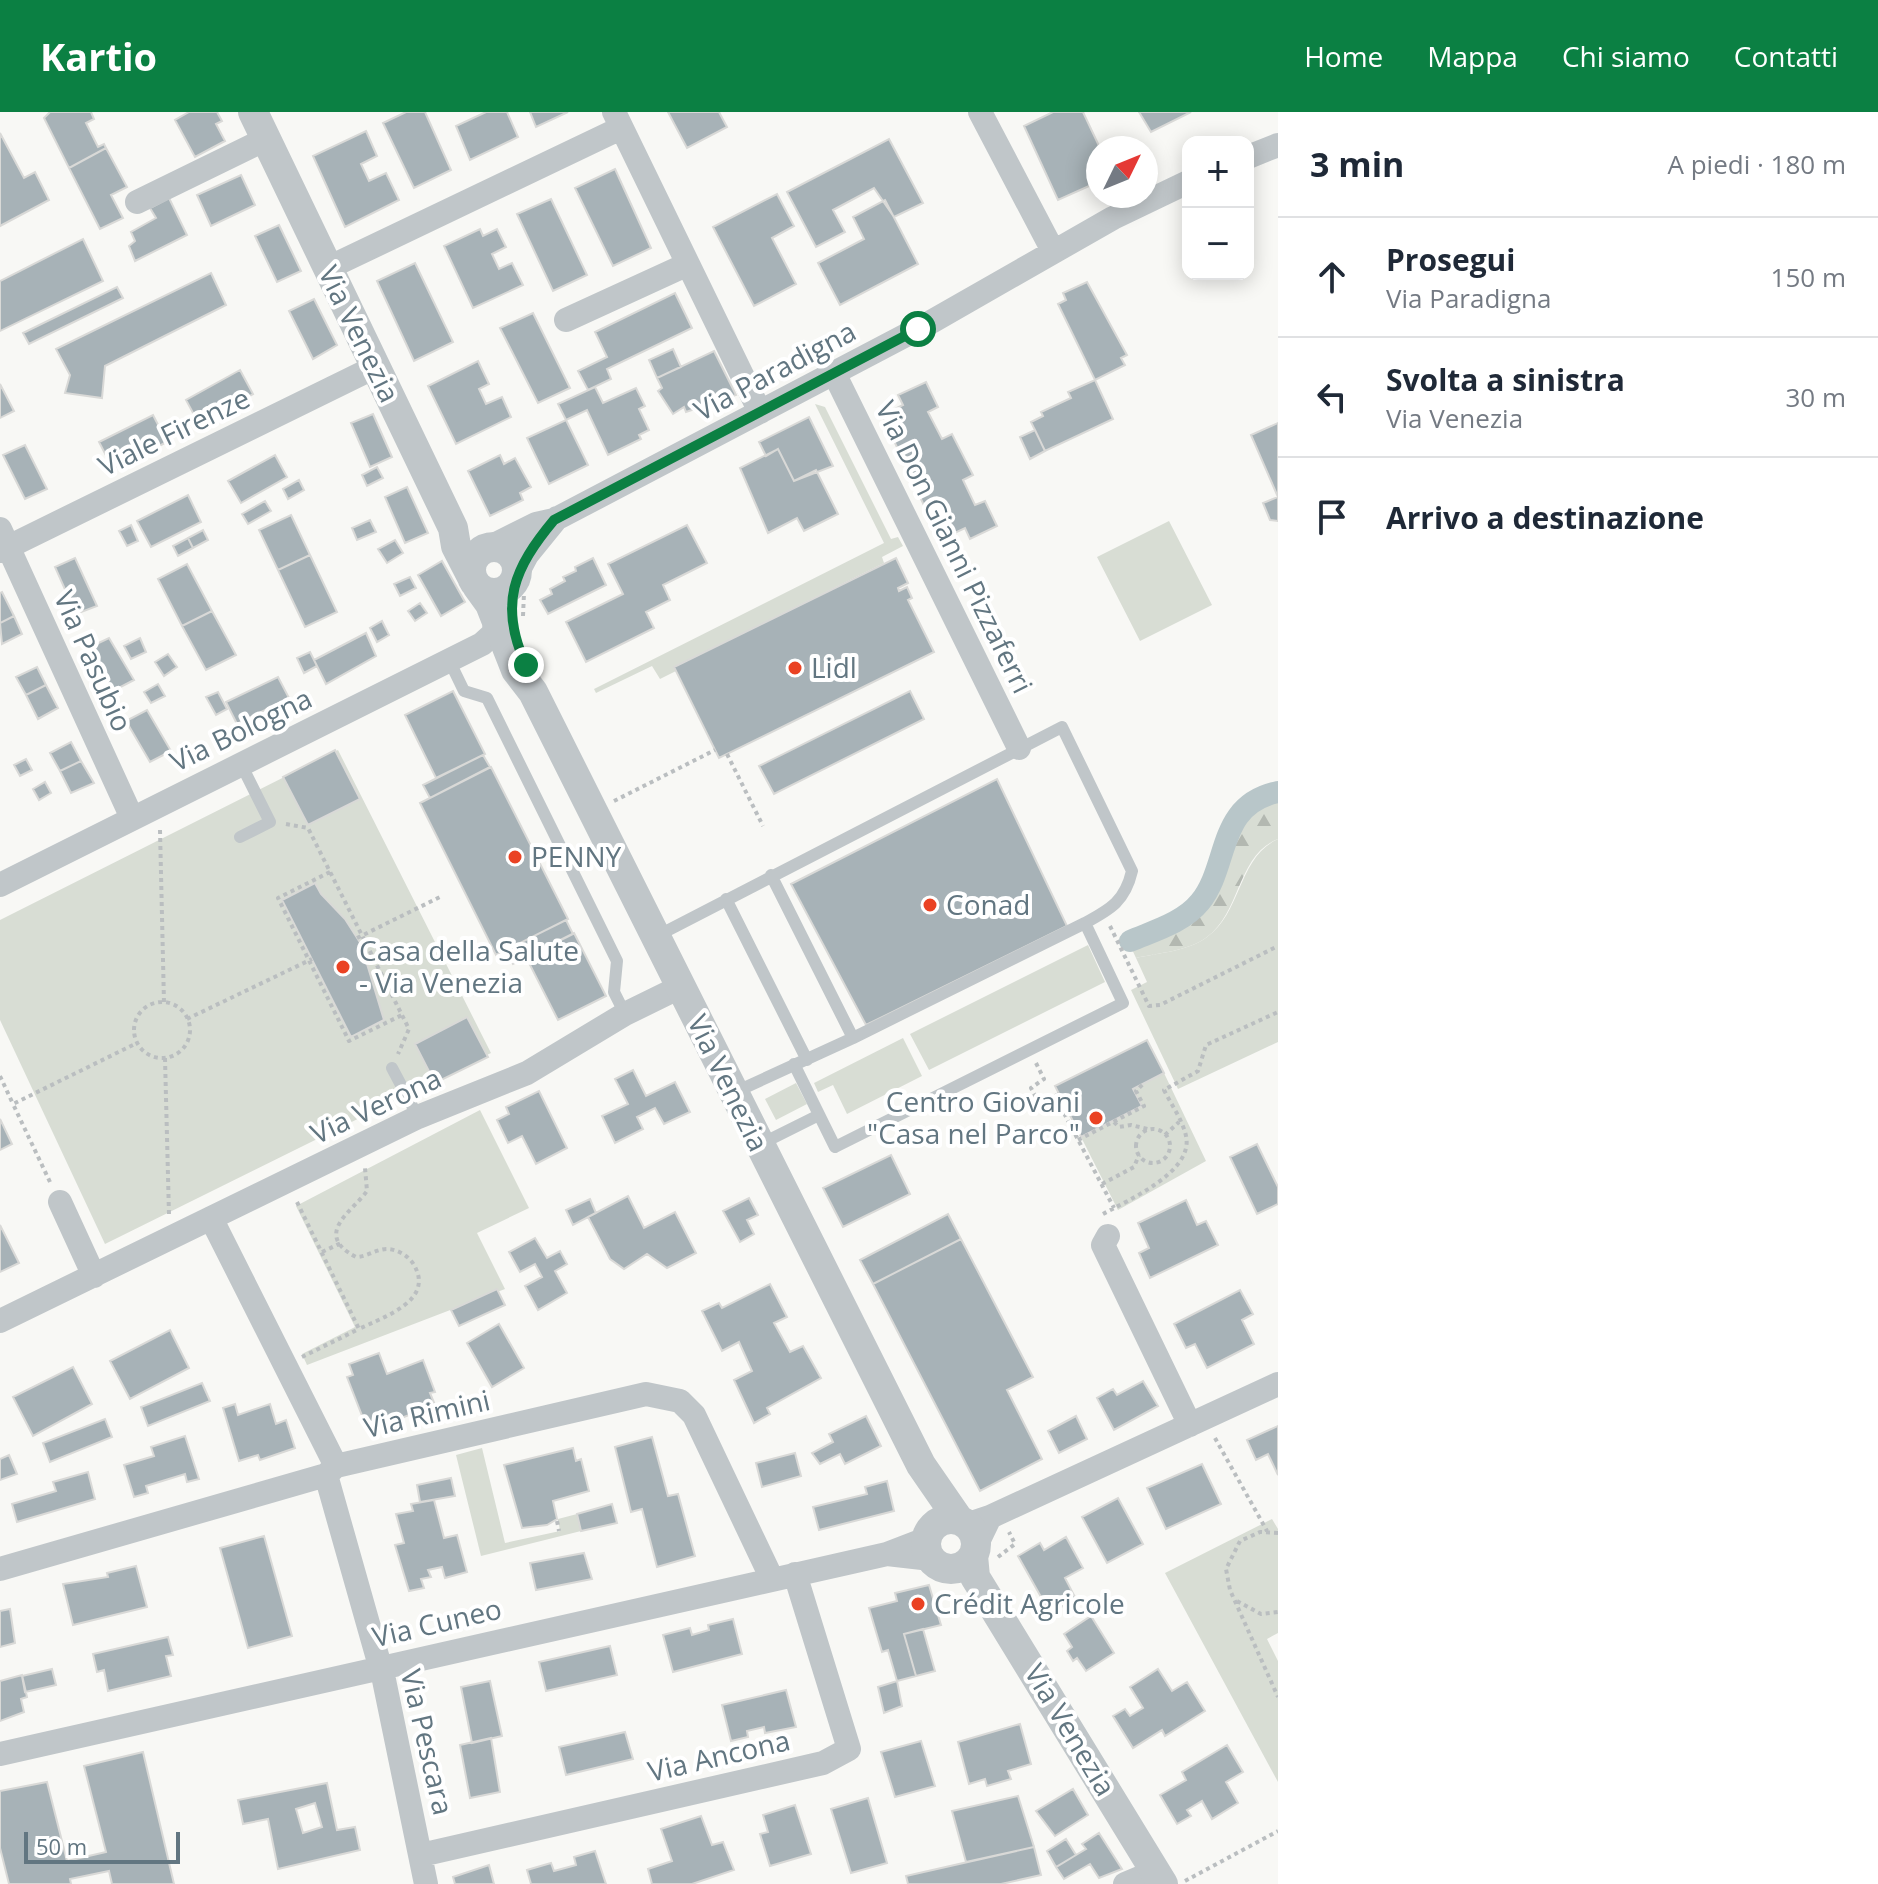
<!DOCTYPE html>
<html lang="it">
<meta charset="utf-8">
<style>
body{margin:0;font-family:"Open Sans",sans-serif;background:#f2f2f3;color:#1f2937}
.controls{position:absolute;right:24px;top:24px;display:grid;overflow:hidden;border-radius:16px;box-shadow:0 4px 20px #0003}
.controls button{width:72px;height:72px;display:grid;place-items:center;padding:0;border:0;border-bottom:2px solid #e0e1e3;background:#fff;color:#1f2937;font:40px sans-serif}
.compass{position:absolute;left:1086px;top:24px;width:72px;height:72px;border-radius:50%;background:#fff;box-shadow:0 4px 20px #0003;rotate:47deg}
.scale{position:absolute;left:24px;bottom:20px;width:156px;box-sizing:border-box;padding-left:8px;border:4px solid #627681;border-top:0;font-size:22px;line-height:28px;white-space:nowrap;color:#627681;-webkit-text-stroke:6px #fff;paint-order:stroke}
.stop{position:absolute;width:24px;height:24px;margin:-18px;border:6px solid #0b8043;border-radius:50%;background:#fff}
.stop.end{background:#0b8043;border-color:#fff;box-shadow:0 2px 8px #0008}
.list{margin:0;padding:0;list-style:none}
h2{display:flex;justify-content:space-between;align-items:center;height:104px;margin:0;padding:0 32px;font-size:34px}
h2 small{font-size:26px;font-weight:400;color:#747a83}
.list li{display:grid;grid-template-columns:52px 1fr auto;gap:24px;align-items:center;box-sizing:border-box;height:120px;padding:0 32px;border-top:2px solid #e0e1e3}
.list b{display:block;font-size:30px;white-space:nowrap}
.list p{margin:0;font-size:26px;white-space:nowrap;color:#747a83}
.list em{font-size:26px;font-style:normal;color:#747a83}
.icon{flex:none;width:44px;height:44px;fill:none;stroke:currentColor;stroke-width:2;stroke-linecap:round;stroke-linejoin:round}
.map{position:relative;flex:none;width:1278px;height:1772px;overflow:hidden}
header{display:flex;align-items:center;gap:48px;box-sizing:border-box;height:112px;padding:0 40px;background:#0b8043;color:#fff}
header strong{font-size:38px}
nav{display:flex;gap:44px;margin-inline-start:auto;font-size:28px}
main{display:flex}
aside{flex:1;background:#fff}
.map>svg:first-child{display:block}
.green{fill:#d8ddd4}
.forest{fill:url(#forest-firs)}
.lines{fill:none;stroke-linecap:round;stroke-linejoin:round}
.canal{stroke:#b8c6c9;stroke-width:22}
.building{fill:#a7b2b7;stroke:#d9d9d7;stroke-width:2;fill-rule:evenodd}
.path{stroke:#babec0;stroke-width:4;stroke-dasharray:4 4;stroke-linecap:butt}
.service{stroke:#c0c6c9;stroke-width:12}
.minor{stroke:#c0c6c9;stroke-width:24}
.tertiary{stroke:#c0c6c9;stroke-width:30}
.route{stroke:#0b8043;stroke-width:10}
.poi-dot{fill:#ea4223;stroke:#fff;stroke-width:3}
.labels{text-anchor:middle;stroke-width:8;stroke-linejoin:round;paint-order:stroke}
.street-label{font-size:28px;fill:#627681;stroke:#fff}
.poi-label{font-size:28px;fill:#627681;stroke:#fff;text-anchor:start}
</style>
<header>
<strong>Kartio</strong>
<nav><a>Home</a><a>Mappa</a><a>Chi siamo</a><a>Contatti</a></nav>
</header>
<main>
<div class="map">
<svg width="1278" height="1772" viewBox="0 0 1278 1772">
<defs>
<pattern id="forest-firs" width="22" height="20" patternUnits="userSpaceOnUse" patternTransform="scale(2)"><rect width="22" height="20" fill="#d8ddd4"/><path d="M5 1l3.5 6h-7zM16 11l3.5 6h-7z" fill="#b3b8b1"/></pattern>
</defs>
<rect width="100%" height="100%" fill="#f8f8f5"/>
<!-- green -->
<path class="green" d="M815,292L825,295L891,427L898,425L903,434L882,445L884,451L674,555L676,559L660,567L652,554L596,581L594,577L884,431Z
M1169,409L1212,493L1140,529L1097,445Z
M338,638L491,941L105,1132L0,908V808Z
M1278,727V930L1178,977L1131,878L1147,870L1136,846C1158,841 1189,839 1207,825C1242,800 1238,745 1278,727Z
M1088,833L1105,870L929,958L910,922Z
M903,926L922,964L847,1002L833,973L818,980L814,971Z
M1164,961L1206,1049L1118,1098L1081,1025L1142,995L1133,977Z
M796,971L807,992L776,1008L765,987Z
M480,998L529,1096L477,1121L505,1177L307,1253L302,1242L355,1215L296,1094Z
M482,1336L505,1431L560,1419L558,1407L577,1402L581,1419L481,1444L456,1343Z
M1272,1407L1278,1417V1521L1267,1527L1278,1549V1670L1165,1461Z"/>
<!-- forest -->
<path class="forest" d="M1278,689V727C1237,743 1241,800 1207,825C1189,839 1158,841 1136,846L1130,833C1157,826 1187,817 1207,796C1241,761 1218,705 1278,689Z"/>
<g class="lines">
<!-- canal -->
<path class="canal" d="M1130,829C1153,819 1183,811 1200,790C1230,753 1216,693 1278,680"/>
</g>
<!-- building -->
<path class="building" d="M50,0H91L94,7L86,11L98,35L104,32L106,36L69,56L44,6Z
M189,0H217L222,9L216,12L225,29L195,45L175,8Z
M406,0H425L451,58L414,76L383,11Z
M486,0H507L518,25L470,48L456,14Z
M530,0H568L536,15Z
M668,0H719L727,15L687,36Z
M1053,0H1083L1100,36L1098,70L1058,88L1024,14Z
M1139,0H1191L1151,20Z
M366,19L377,44L361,52L369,69L386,61L399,88L345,115L313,44Z
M0,21L24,66L35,60L49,88L0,114Z
M889,27L923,91L894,105L874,76L833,98L845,120L816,135L787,80Z
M106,36L127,75L111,83L123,106L100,117L69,56Z
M615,57L651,136L613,154L575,76Z
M241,63L255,93L211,114L197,83Z
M777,82L794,114L772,126L796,172L754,194L713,115Z
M169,86L187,123L135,149L129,134L135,129L131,120L156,106L150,96Z
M551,87L587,163L553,179L517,102Z
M885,88L918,152L840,193L818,151L864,127L853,105Z
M279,113L301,159L277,170L255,124Z
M480,117L483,124L497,117L506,135L492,142L499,157L512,151L523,173L473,196L444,134Z
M83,127L103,169L0,219V169Z
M415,151L453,230L414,249L377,169Z
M211,161L226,193L105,254L102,286L65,281L70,263L56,237Z
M1087,170L1127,243L1121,246L1125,253L1095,268L1058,192L1066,188L1063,181Z
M117,175L123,186L29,232L23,221Z
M675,181L692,216L607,257L611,267L588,278L578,259L607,245L595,220Z
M314,187L337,233L313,247L289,199Z
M533,201L570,276L538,291L500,216Z
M673,237L681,255L657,266L649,248Z
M714,239L736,283L686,300L684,295L673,302L658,279L662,276L657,266Z
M478,249L489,272L479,277L486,292L502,285L511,305L456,332L428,274Z
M240,258L253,282L199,312L186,288Z
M1095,268L1113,307L1045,339L1031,310L1043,304L1041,300L1071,286L1068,280Z
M926,270L938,295L928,300L942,327L952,322L973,363L963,368L975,393L985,389L997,414L970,427L965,416L940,428L882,303L903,293L898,283Z
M0,272L14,299L0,306Z
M595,275L603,291L636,276L645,294L639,297L649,318L639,323L641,327L608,343L587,298L566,308L558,292Z
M373,302L392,345L370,355L351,311Z
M153,303L167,330L113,357L99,330Z
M809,305L833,354L794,369L778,337L766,344L759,330Z
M566,308L588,353L549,372L527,326Z
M1278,311V385L1251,323Z
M1035,318L1045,339L1030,347L1020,325Z
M25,333L47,377L25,387L3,343Z
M778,337L794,369L816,358L838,402L804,419L797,406L768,421L740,356Z
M275,343L287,365L241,391L228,369Z
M500,343L504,352L515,346L531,375L520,381L523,388L490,404L468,359Z
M377,355L383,366L367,374L362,363Z
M299,368L304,378L288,387L283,377Z
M407,375L428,421L405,431L385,385Z
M188,383L201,410L151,435L137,409Z
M1278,385V409L1270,408L1263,391Z
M265,389L271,399L248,412L242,402Z
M291,403L310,443L278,458L259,418Z
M370,408L376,420L357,428L352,416Z
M131,413L138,429L127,434L119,419Z
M687,413L707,451L663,473L670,488L646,500L654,516L586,550L566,510L623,482L608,452Z
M203,418L208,428L193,436L188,426Z
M188,426L193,436L178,444L173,434Z
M395,428L403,441L387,451L378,437Z
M310,443L337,500L305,515L278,458Z
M75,446L97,494L76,502L55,455Z
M593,446L606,473L548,502L540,488L552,482L550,477L565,469L563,465L576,459L575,455Z
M896,446L908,471L898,476L899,479L907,475L912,486L908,488L934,540L719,646L674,555Z
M442,449L465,490L441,504L418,463Z
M187,452L212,499L182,514L158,467Z
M410,465L416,476L400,484L394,472Z
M2,480L14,504L0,511V481Z
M420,491L427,501L415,509L408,499Z
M212,499L236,543L206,558L182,514Z
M14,504L22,522L2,532L0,511Z
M382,509L389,523L377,530L370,516Z
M366,521L376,544L326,572L314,548Z
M109,526L134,568L113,579L88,536Z
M140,526L146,540L131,547L124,534Z
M310,540L317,554L304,561L297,546Z
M168,542L177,555L164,564L155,550Z
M37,555L46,573L26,583L16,565Z
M278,565L289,586L237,612L226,590Z
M158,572L165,584L151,591L144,580Z
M46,573L58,596L38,607L26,583Z
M453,579L485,642L436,666L405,603Z
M910,579L924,607L774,682L759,654Z
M218,580L227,597L216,603L206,585Z
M147,598L171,639L150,650L126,609Z
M71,630L81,649L60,659L50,641Z
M335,638L360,687L308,713L283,665Z
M483,643L490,655L430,686L423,673Z
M26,647L32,658L20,664L14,653Z
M81,649L94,671L71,681L60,659Z
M491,655L568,807L496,843L420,691Z
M997,667L1067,814L866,913L791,772Z
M45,670L51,681L39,688L33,677Z
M315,771L321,782L345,807L361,832L384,908L351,925L282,788Z
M566,808L573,822L513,852L506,838Z
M574,821L606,884L558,908L526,845Z
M467,905L488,945L435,971L415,932Z
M1147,928L1164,961L1133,977L1142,994L1081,1025L1055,974Z
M633,958L646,984L675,970L690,1000L664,1012L655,996L637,1005L643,1017L615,1031L602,1004L628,992L615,967Z
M539,979L567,1036L536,1052L522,1024L508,1031L497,1008L509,1002L506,995Z
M0,1007L12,1032L0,1038Z
M1257,1032L1278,1075V1092L1257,1102L1230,1045Z
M891,1043L910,1082L843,1115L823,1076Z
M628,1084L644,1116L675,1100L696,1141L667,1156L647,1142L624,1157L610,1147L588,1105Z
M749,1086L758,1103L747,1108L754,1122L740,1130L723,1099Z
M590,1087L596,1101L573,1113L566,1098Z
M1186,1088L1197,1113L1206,1109L1218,1133L1150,1166L1139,1141L1149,1136L1138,1111Z
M948,1102L961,1127L873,1172L860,1148Z
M0,1113L19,1151L0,1160Z
M535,1126L547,1146L560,1139L567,1152L555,1159L567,1181L538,1198L525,1174L542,1165L535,1152L520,1160L509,1140Z
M961,1127L1033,1265L1007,1278L1042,1347L980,1379L873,1172Z
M770,1172L787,1205L774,1211L790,1240L803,1234L821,1266L767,1296L770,1302L754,1311L734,1268L752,1259L739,1230L722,1239L702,1199L719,1191L722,1196Z
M497,1177L505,1193L459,1214L451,1198Z
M1240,1178L1253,1202L1242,1208L1254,1232L1207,1256L1195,1232L1186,1236L1174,1212Z
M499,1212L524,1256L492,1275L467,1231Z
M170,1218L189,1256L130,1287L110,1249Z
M379,1241L387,1262L423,1248L435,1280L430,1281L435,1293L368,1319L347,1265L353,1263L349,1252Z
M73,1255L92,1292L33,1324L13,1285Z
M1143,1269L1158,1294L1114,1318L1097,1286L1113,1277L1117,1283Z
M202,1271L210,1289L148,1314L141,1295Z
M235,1292L238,1303L270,1292L276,1312L286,1308L295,1336L260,1348L258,1343L239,1349L223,1296Z
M866,1304L881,1334L845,1352L840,1342L820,1352L812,1341L833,1330L829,1322Z
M1076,1304L1087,1327L1059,1341L1048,1319Z
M105,1307L112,1325L50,1350L43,1331Z
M1278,1314V1363L1268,1342L1256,1348L1247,1328Z
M185,1324L199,1367L187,1370L185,1362L146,1374L148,1381L134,1385L124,1353L154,1344L151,1335Z
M652,1325L668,1384L678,1382L695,1444L657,1455L642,1397L631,1400L615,1335Z
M573,1336L576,1349L581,1347L589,1379L553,1389L557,1407L547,1413L522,1416L504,1353Z
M795,1341L801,1364L762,1375L756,1351Z
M9,1343L17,1362L0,1368V1347Z
M1202,1352L1221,1392L1166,1417L1147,1376Z
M88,1360L95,1387L17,1410L12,1392L56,1379L53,1370Z
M451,1366L455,1384L420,1390L417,1373Z
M887,1369L894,1399L819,1418L813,1395L867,1382L865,1375Z
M1118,1386L1143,1432L1107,1451L1082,1405Z
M434,1388L444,1426L457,1423L467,1460L445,1466L442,1455L428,1458L431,1465L421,1467L424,1476L409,1479L395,1433L404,1431L396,1402L413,1399L411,1392Z
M612,1392L617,1411L581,1419L577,1402Z
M264,1424L292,1524L248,1536L220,1436Z
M1066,1425L1083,1456L1065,1466L1076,1487L1050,1501L1018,1444L1040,1431L1044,1438Z
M584,1441L592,1467L536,1478L530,1451Z
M136,1454L147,1495L73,1513L63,1472L108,1465L107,1461Z
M929,1473L941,1513L904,1522L916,1564L897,1569L888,1538L882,1540L869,1496L897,1489L895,1481Z
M10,1497L15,1531L0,1535V1499Z
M1091,1504L1114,1541L1086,1559L1077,1546L1073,1549L1067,1539L1072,1535L1064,1522Z
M733,1507L742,1542L673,1560L663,1523L690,1516L692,1523L709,1518L708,1513Z
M923,1517L935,1559L916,1564L904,1522Z
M168,1525L173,1543L166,1544L171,1564L108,1579L104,1558L97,1560L93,1542Z
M610,1534L617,1563L546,1579L539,1550Z
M52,1557L56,1573L25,1580L22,1564Z
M1158,1557L1172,1579L1187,1570L1205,1599L1165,1624L1162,1618L1133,1636L1113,1604L1125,1597L1130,1604L1143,1596L1130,1575Z
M22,1563L27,1585L21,1587L24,1600L0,1609V1569Z
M490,1569L502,1624L472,1631L461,1575Z
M897,1569L902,1594L884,1601L878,1575Z
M786,1578L796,1615L765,1621L764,1615L747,1619L748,1625L731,1629L722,1593Z
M1020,1612L1031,1652L1008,1659L1011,1667L987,1674L985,1667L969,1672L958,1630Z
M625,1620L633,1647L566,1663L559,1635Z
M491,1626L500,1680L470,1686L460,1633Z
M921,1629L935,1674L895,1685L881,1640Z
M1227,1633L1243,1660L1226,1670L1238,1691L1212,1707L1202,1689L1187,1698L1191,1704L1177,1712L1160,1683L1186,1668L1182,1660Z
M143,1640L174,1772H112L109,1759L70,1767L71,1772H9L0,1736V1679L47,1670L67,1749L106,1740L84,1654Z
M327,1671L337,1718L355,1715L360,1738L278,1757L268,1707L243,1712L238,1688ZM315,1691L322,1715L303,1721L296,1697Z
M1073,1677L1088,1703L1055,1724L1036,1699Z
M1018,1684L1034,1735L966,1750L952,1699Z
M868,1686L887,1751L851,1761L831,1697Z
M795,1693L811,1742L770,1754L760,1722L768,1720L763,1703Z
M701,1704L712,1733L723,1730L734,1758L692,1772H652L648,1757L672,1749L661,1717Z
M1099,1721L1122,1757L1099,1766L1090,1752L1064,1767L1056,1755L1086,1737L1082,1732Z
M1066,1727L1076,1743L1056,1755L1047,1739Z
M1034,1735L1041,1763L1001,1772H908L906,1764Z
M595,1739L606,1772H531L527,1758L551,1751L554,1759L576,1753L574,1745Z
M489,1753L494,1772H455L453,1765Z"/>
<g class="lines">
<!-- path -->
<path class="path" d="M523,504L524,481
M727,642L763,714
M614,689L715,638
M286,712L308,716L409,917L398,942
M160,718L164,891
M330,760L278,786L349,929L402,903
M1110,814L1149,894L1160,893L1278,834
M357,826L440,785
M134 918a28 28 0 1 1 56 0a28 28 0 1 1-56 0Z
M187,907L312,847
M165,946L169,1103
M1036,951L1044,967L1031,976L1039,991
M0,964L13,992
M1059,982L1055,984L1114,1096
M1114,1010L1119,1015L1131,1013L1148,1017
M1136 1034a17 17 0 1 1 34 0a17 17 0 1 1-34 0Z
M1165,1023L1179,1010
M1078,1028L1144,994L1136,979L1144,971
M50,1070L13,992L137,931
M1102,1072L1134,1055L1139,1043
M297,1090L359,1217C383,1205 435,1189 414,1153C409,1144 397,1137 387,1137C376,1137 367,1145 356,1145C312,1122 353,1099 367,1079L365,1056
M1103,1102C1128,1088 1194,1060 1186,1024C1183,1009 1171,992 1164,978L1198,959L1206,933L1278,900
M322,1140L341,1131
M302,1245L359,1217
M1215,1326L1267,1419
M557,1409L559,1419
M1278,1421L1260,1420L1240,1429L1226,1457L1230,1478L1278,1585
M998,1445L1015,1432L1009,1420
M1237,1489L1261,1502L1278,1500
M1185,1769L1278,1719"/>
<!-- service -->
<path class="service" d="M449,548L464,579L487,586L617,849L614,880L625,902
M240,725L270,710L241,652
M726,787L807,948
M655,825L1062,615L1132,759C1125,789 1111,797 1085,811
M794,952L835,1035L1123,891L1085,811L853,926
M392,956L418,1005
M733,981L853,926L771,763
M761,1032L819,1003"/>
<!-- minor -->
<path class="minor" d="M614,0L760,300
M980,0L1053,139
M1248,45L1278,33
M137,90L266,27
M328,156L621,16
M566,208L688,152
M834,261L1019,636
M0,417L132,706
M490,435L536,412L554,408L931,210L1113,106L1188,70
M0,439L375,255
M518,460L527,443L557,406
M0,773L482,532L493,522L496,508
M60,1090L94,1164
M211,1106L336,1354
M1108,1124L1103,1133L1190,1313
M0,1209L418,1005L527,961L625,902L680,875
M326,1363L384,1568L426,1772
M990,1405L1278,1272
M966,1413L990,1405L975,1436
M926,1427L887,1442L931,1447
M0,1457L326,1363L336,1354L646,1282L680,1289L694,1303L772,1467
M0,1642L887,1442
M421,1743L823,1651L849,1637L795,1462
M1125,1772L1156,1759"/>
<!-- tertiary -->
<path class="tertiary" d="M253,0L453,416L456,434L472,465
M471 458a23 23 0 1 1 46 0a23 23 0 1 1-46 0Z
M477,474L490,492L516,558L533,580L921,1353L959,1408
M926 1432a25 25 0 1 1 50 0a25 25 0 1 1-50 0Z
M973,1444L975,1465L1163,1772"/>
</g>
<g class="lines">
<!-- route -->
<path class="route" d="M526,553C498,492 514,456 554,408L918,217"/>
</g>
<!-- markers -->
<g class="poi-dot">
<circle cx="795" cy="556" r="8"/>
<circle cx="515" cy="745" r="8"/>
<circle cx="930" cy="793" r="8"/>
<circle cx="343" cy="855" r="8"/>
<circle cx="1096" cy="1006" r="8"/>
<circle cx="918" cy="1492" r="8"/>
</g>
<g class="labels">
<!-- street labels -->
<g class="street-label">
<text transform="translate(359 222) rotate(64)" y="10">Via Venezia</text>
<text transform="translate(775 259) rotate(-28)" y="10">Via Paradigna</text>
<text transform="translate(174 320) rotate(-26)" y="10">Viale Firenze</text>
<text transform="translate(954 435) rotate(64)" y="10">Via Don Gianni Pizzaferri</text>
<text transform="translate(93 549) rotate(66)" y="10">Via Pasubio</text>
<text transform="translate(241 618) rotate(-26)" y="10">Via Bologna</text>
<text transform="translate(728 971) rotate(64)" y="10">Via Venezia</text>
<text transform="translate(376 994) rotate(-25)" y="10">Via Verona</text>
<text transform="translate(427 1302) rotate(-13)" y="10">Via Rimini</text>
<text transform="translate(437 1511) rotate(-13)" y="10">Via Cuneo</text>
<text transform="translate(1070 1618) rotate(59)" y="10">Via Venezia</text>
<text transform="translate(427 1630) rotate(77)" y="10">Via Pescara</text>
<text transform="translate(719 1644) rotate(-13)" y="10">Via Ancona</text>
</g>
<!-- poi labels -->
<g class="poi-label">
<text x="811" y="566">Lidl</text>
<text x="531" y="755">PENNY</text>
<text x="946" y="803">Conad</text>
<text x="359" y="849">Casa della Salute<tspan x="359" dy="32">- Via Venezia</tspan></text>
<text x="1080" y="1000" text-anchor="end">Centro Giovani<tspan x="1080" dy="32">"Casa nel Parco"</tspan></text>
<text x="934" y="1502">Crédit Agricole</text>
</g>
</g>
</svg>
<div class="controls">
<button>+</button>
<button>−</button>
</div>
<svg class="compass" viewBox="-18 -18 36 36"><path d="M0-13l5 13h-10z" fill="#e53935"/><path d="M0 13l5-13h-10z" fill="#747a83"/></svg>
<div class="scale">50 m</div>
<div class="stop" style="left:918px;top:217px"></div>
<div class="stop end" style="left:526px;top:553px"></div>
</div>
<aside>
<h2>3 min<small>A piedi · 180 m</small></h2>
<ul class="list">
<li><svg class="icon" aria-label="ahead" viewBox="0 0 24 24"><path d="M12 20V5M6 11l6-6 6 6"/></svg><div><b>Prosegui</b><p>Via Paradigna</p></div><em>150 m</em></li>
<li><svg class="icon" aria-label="left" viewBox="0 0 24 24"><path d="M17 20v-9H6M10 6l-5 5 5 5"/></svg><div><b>Svolta a sinistra</b><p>Via Venezia</p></div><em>30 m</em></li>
<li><svg class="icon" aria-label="arrive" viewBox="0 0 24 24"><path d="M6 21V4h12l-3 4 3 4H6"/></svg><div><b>Arrivo a destinazione</b></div></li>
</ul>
</aside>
</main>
